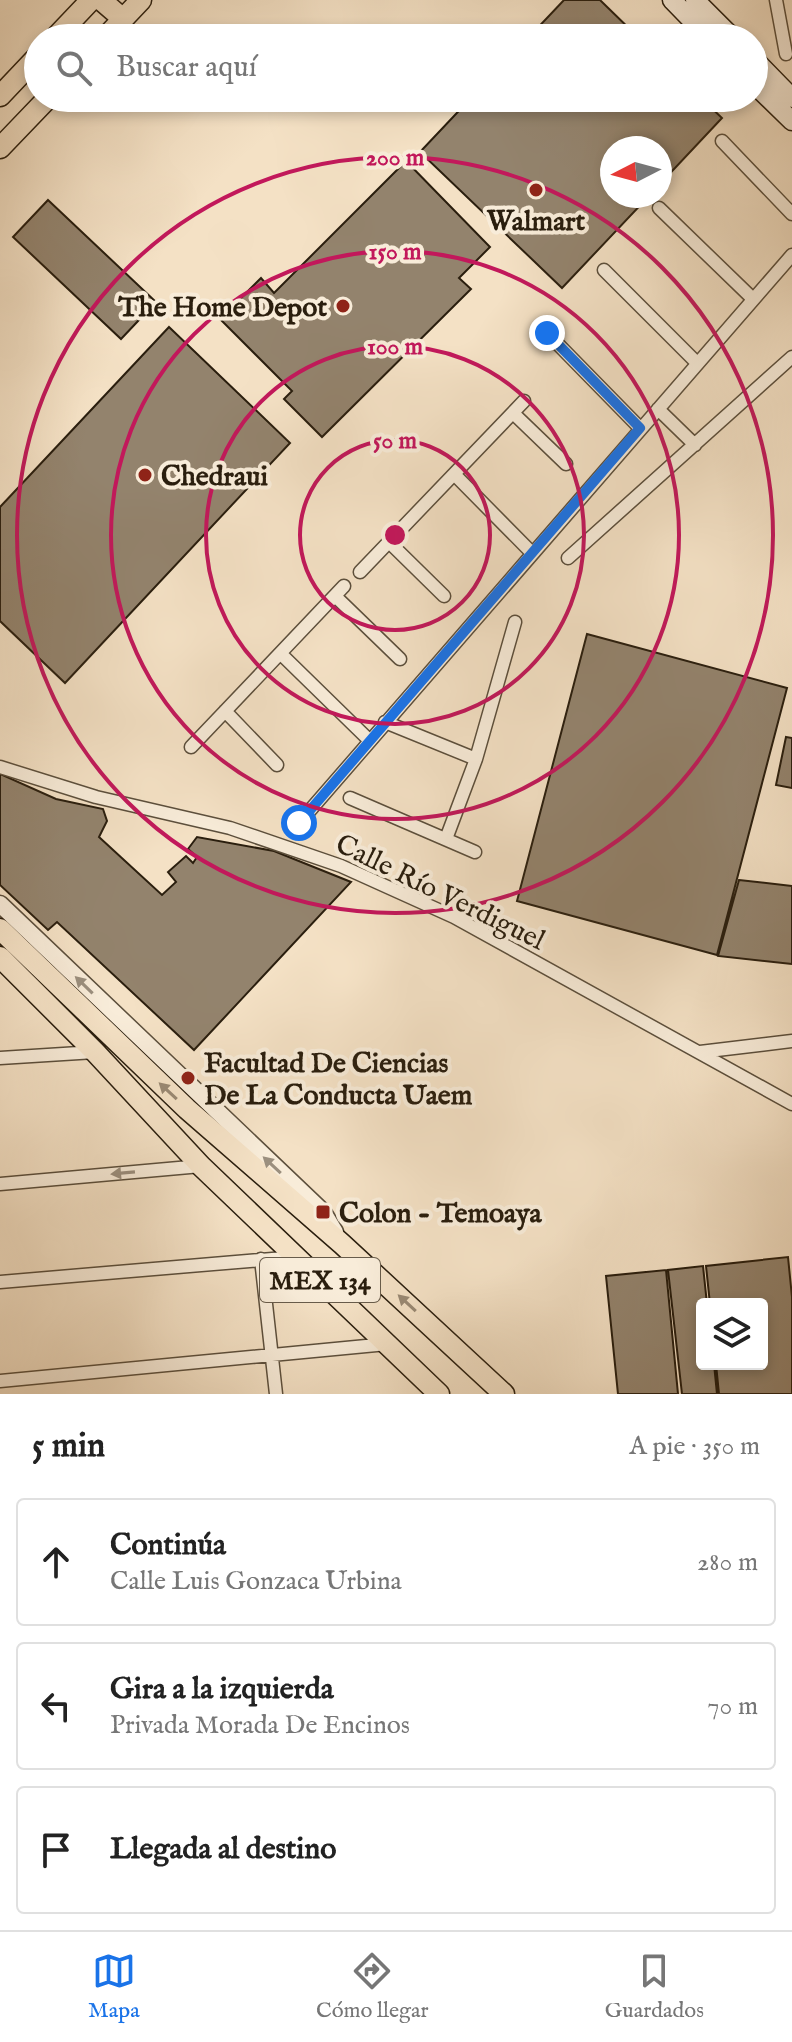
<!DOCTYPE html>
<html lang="es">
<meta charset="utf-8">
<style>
body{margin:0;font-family:"IM FELL English",serif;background:#f2f2f2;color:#222}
.controls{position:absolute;right:24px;bottom:24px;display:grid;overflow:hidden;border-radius:8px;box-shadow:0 4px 12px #0003}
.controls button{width:72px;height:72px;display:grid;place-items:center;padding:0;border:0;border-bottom:2px solid #e0e0e0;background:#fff;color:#222;font:40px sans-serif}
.compass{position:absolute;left:600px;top:136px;width:72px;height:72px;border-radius:50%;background:#fff;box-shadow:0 4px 12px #0003;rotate:264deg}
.stop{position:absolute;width:24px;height:24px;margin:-18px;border:6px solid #1a73e8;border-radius:50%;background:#fff}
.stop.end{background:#1a73e8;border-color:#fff;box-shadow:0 2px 8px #0008}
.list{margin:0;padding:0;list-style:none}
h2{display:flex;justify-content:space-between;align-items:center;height:104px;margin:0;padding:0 32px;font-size:34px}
h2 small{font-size:26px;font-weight:400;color:#767676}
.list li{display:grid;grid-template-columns:52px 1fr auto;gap:24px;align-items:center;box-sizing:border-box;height:128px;margin:0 16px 16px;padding:0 16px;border:2px solid #e0e0e0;border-radius:8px}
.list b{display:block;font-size:30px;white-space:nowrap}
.list p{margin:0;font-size:26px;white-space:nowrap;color:#767676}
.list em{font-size:26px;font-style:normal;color:#767676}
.icon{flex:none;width:44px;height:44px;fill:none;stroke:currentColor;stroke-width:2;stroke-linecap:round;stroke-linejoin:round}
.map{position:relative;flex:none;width:792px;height:1394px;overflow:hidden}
.search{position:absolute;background:#fff;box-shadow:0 4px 12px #0003;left:24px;right:24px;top:24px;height:88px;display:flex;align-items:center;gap:20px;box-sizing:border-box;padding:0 28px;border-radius:44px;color:#767676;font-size:30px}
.sheet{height:536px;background:#fff}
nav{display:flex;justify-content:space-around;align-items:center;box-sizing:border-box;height:112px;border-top:2px solid #e0e0e0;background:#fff;font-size:22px;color:#767676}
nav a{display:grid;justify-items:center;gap:4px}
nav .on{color:#1a73e8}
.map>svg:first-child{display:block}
.building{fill:#93836d;stroke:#2a1e0e;stroke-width:2}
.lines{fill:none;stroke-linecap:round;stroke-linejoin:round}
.minor-casing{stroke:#5c4f3c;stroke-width:15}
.tertiary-casing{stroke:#5c4f3c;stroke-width:19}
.secondary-casing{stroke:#2a1e0e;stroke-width:21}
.primary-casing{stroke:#2a1e0e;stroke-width:23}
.minor{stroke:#f8ecd9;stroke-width:12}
.tertiary{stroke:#f8ecd9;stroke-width:16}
.secondary{stroke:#f8ecd9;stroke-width:18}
.primary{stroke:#f4e1c5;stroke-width:20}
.oneway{fill:#9b8f7e}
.oneway2{fill:#998973}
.route{stroke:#1a73e8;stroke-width:10}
.ring{fill:none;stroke:#c2185b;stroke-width:4}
.poi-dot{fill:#8f2418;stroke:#f8ecd9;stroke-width:3}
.labels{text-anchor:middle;stroke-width:8;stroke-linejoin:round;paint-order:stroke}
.shield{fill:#f8ecd9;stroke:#685c4b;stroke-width:2}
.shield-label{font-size:26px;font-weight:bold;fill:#2a1e0e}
.poi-label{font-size:28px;font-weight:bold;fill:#2a1e0e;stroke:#f8ecd9;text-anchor:start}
.street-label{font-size:28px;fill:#2a1e0e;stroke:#f8ecd9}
.centre{fill:#c2185b;stroke:#f8ecd9;stroke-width:4}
.ring-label{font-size:24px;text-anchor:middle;font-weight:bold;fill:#c2185b;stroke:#f8ecd9;stroke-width:8;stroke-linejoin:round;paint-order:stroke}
</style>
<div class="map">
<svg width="792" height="1394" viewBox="0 0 792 1394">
<rect width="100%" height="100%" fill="#f4e1c5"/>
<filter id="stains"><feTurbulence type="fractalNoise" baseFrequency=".0025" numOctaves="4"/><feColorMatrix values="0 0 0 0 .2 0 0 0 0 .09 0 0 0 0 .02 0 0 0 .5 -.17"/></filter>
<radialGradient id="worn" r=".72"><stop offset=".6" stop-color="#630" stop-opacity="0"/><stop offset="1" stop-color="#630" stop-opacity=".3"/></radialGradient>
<!-- building -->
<path class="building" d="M564,0H600L639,38H528Z
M471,98H701L722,118L660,184V148H612V196H649L562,288L420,152Z
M406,161L490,247L459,278L471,289L322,437L284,399L292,391L220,319L261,278L274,293Z
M48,200L156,302L121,339L13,237Z
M169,327L290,443L65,683L0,621V507Z
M587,634L787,688L717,955L517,901Z
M786,737L792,738V788L776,785Z
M0,774L56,799L103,809L107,821L99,837L162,895L176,882L168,872L186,856L193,863L197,857L188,849L197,837L274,851L351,882L194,1050L57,922L48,930L0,885Z
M739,880L792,886V964L718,956Z
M788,1257L792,1297V1394H719L716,1364H762V1304H710L706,1266Z
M703,1266L707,1304H702V1364H714L717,1394H682L668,1270Z
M666,1270L678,1394H618L606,1276Z"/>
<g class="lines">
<!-- minor casing -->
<g class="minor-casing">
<path id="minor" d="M776,0L786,54
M722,141L792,214
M659,208L753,299
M604,270L697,363
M547,333L640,428
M658,409L695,445
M513,413L566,464
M454,474L532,553
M389,542L444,596
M568,558L792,357
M360,572L524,401
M335,596L400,659
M281,654L369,740
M225,711L277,765
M385,722L476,759
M191,747L344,586
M0,767L96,797L230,828L341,866L454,917L792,1104
M350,798L475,852
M299,823L792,255
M446,839L476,759L515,622
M700,1052L792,1041
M0,1058L95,1052
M0,1184L201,1166
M261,1259L276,1394
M0,1282L296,1257
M0,1381L387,1344"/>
</g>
<!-- tertiary casing -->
<g class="tertiary-casing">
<path id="tertiary" d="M0,904L323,1212L335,1232"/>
</g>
<!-- secondary casing -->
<g class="secondary-casing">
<path id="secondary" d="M672,0L709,38
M695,0L733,38
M754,59L792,98
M754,84L792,121"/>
</g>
<!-- primary casing -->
<g class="primary-casing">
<path id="primary" d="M101,0L123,19
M55,38L91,0
M105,38L141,0
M0,96L38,56
M0,148L48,98
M0,929L187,1109L342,1244L504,1394
M0,957L95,1052L201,1166L439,1394"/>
</g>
<!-- minor -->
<use href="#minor" class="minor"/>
<!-- tertiary -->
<use href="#tertiary" class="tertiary"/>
<!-- secondary -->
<use href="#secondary" class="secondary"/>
<!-- primary -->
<use href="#primary" class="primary"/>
</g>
<!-- one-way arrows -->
<defs><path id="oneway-solid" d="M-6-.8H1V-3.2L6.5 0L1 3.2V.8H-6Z" transform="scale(2)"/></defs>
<g class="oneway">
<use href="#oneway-solid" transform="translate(84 985) rotate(-136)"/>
<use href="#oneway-solid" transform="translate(272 1165) rotate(-137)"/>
<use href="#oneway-solid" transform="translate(123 1173) rotate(175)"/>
</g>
<g class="oneway2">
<use href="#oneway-solid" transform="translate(168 1091) rotate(-137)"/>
<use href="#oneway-solid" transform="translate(407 1303) rotate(-137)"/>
</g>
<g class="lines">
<!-- route -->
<path class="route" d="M299,823L640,428L547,333"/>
</g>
<!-- distance rings -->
<g class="ring">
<circle cx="395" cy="535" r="95"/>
<circle cx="395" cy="535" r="189"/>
<circle cx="395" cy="535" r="284"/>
<circle cx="395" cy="535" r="378"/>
</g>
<!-- markers -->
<g class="poi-dot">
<circle cx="536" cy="190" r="8"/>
<circle cx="343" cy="306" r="8"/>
<circle cx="145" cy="475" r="8"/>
<circle cx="188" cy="1078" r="8"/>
<rect x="315" y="1204" width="16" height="16" rx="4"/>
</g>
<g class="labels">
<!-- shield labels -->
<rect class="shield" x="260" y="1258" width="120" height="44" rx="6"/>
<g class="shield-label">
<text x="320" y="1289">MEX 134</text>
</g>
<!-- poi labels -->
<g class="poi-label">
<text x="536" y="230" text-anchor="middle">Walmart</text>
<text x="327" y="316" text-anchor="end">The Home Depot</text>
<text x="161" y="485">Chedraui</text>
<text x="204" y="1072">Facultad De Ciencias<tspan x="204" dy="32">De La Conducta Uaem</tspan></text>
<text x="339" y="1222">Colon - Temoaya</text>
</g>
<!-- street labels -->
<g class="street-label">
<text transform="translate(441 891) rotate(26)" y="10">Calle Río Verdiguel</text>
</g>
</g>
<circle cx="395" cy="535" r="12" class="centre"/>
<g class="ring-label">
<text x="395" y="165">200 m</text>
<text x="395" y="259">150 m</text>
<text x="395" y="354">100 m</text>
<text x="395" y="448">50 m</text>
</g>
<rect width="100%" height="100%" filter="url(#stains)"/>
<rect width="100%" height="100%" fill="url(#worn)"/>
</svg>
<div class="controls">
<button><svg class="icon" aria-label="layers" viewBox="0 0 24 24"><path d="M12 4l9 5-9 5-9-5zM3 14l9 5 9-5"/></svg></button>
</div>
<svg class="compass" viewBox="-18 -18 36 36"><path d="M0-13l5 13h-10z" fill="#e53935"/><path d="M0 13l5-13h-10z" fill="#767676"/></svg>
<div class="stop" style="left:299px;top:823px"></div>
<div class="stop end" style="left:547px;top:333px"></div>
<div class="search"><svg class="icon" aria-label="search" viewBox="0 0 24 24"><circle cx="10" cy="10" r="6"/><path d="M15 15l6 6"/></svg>Buscar aquí</div>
</div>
<section class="sheet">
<h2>5 min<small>A pie · 350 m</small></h2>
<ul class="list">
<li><svg class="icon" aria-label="ahead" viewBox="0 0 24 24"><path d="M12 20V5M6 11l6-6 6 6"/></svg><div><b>Continúa</b><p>Calle Luis Gonzaca Urbina</p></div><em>280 m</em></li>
<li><svg class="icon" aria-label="left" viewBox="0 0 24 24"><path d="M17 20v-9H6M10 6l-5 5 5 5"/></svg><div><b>Gira a la izquierda</b><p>Privada Morada De Encinos</p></div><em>70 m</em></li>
<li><svg class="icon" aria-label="arrive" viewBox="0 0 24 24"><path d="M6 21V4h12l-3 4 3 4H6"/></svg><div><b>Llegada al destino</b></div></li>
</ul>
</section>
<nav>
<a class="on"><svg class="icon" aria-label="map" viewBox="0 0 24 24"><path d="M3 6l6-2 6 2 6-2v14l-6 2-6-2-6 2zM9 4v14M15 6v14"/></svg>Mapa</a>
<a><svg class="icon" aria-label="directions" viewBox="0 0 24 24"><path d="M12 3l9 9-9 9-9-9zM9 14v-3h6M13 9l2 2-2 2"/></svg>Cómo llegar</a>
<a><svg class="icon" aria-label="saved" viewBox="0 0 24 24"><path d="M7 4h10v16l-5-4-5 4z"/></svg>Guardados</a>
</nav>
